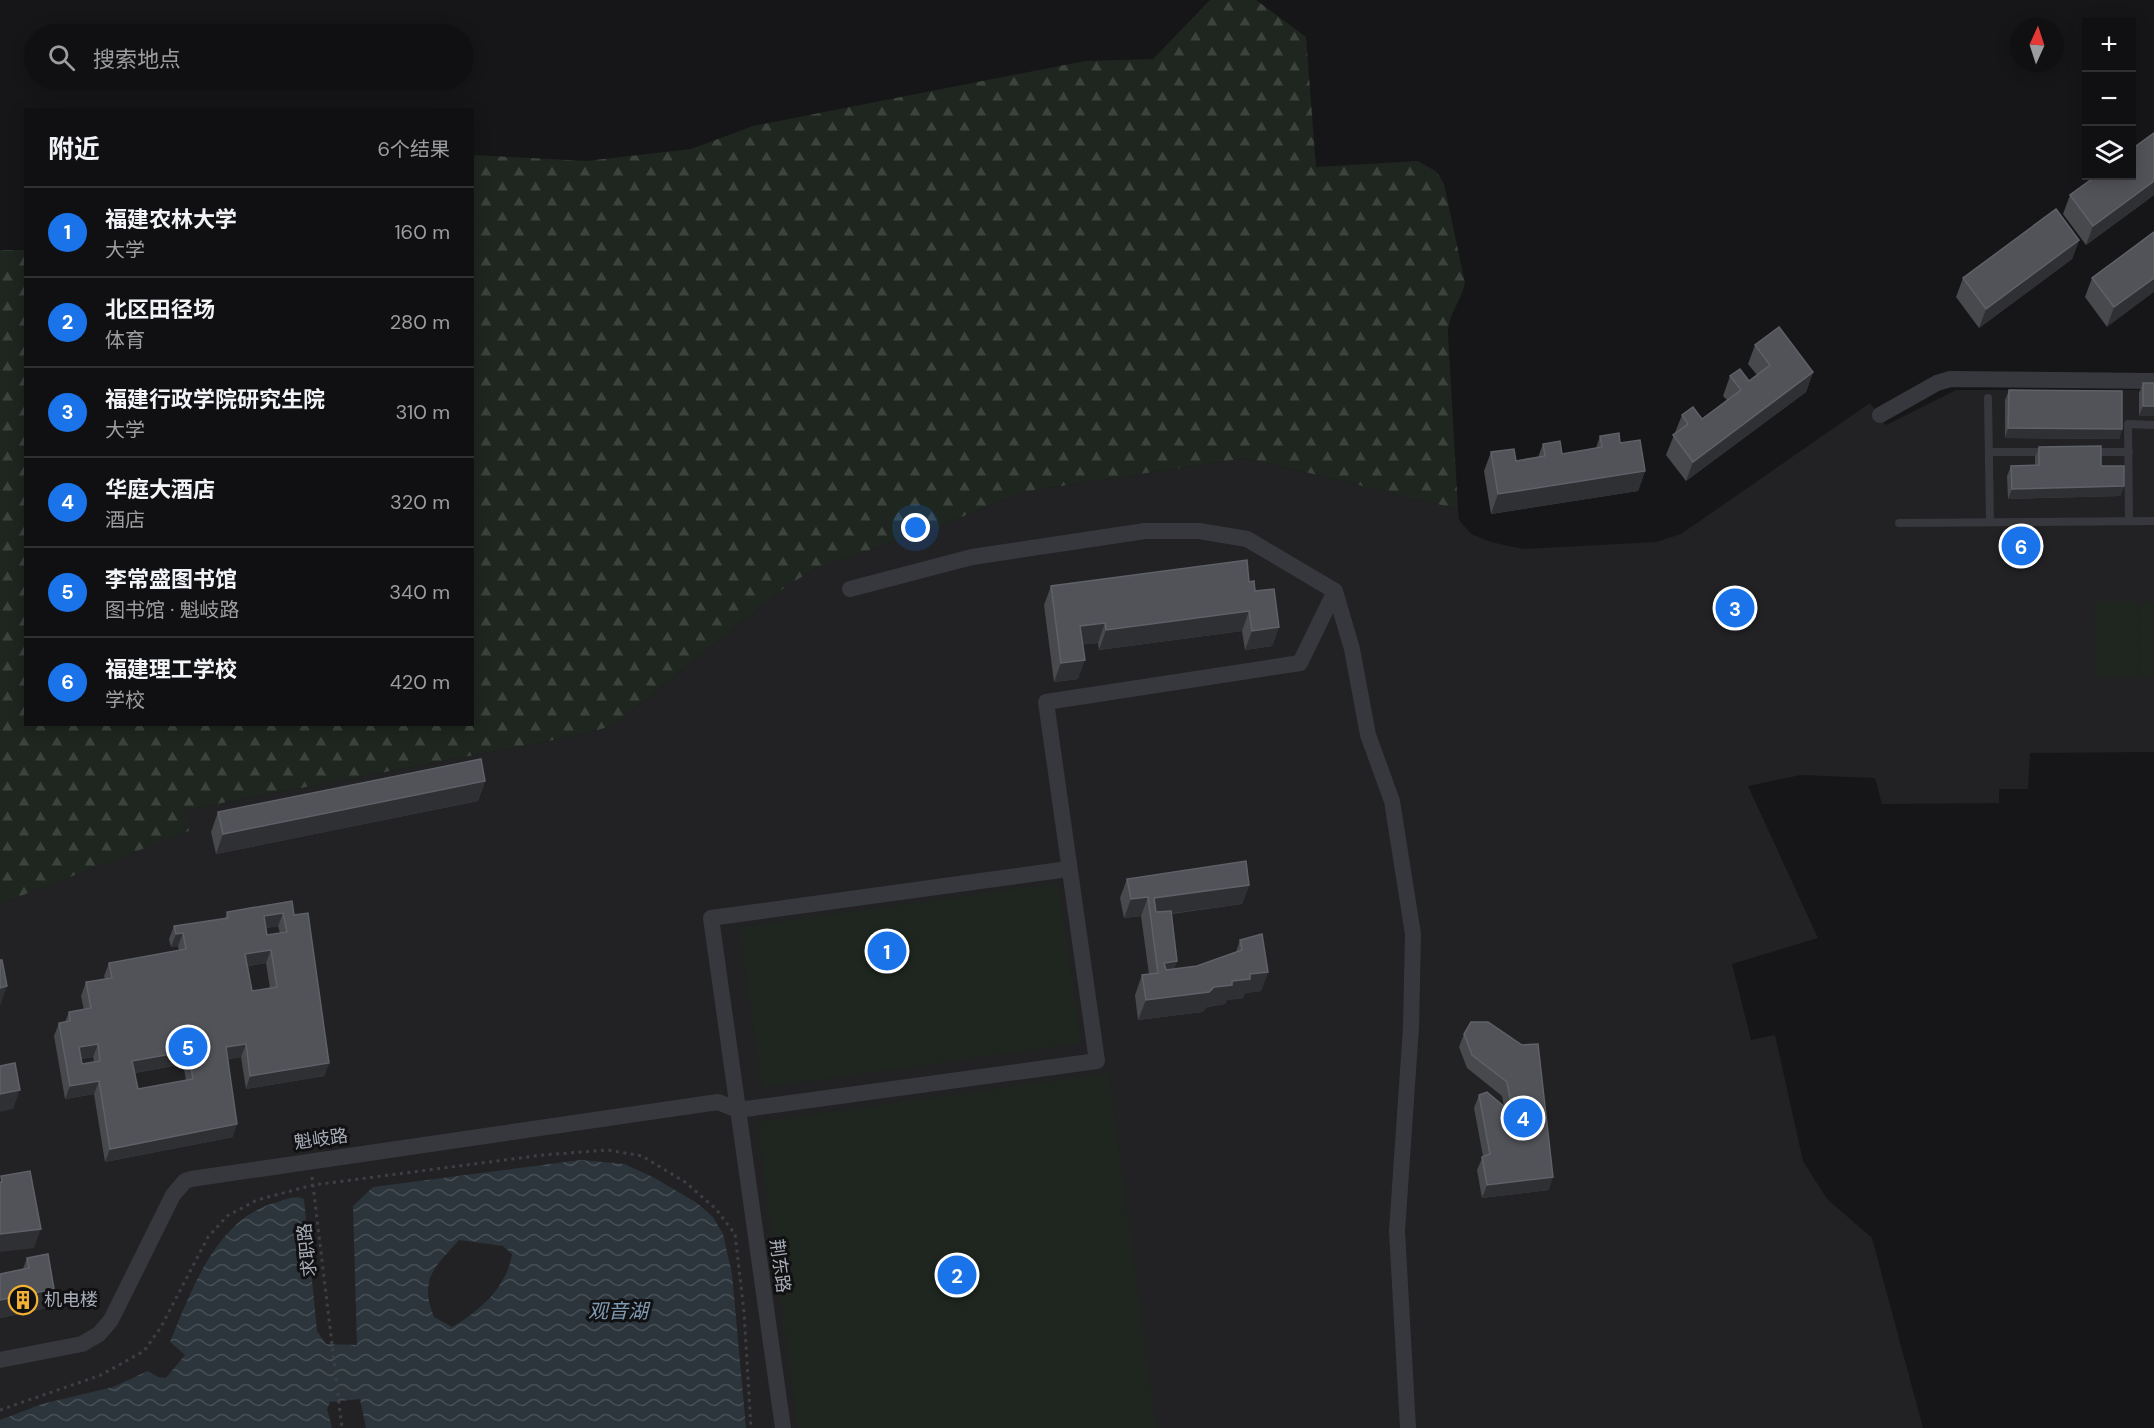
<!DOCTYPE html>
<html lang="zh">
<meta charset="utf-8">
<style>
body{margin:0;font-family:"DM Sans","Noto Sans SC",sans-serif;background:#1e1e20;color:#f1f3f6}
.controls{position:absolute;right:18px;top:18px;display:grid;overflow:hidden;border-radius:0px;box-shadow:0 3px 15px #0003}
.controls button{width:54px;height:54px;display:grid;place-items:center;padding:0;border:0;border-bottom:2px solid #303032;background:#101012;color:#f1f3f6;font:30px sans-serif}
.compass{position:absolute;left:2010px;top:18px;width:54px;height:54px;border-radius:50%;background:#101012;box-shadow:0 3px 15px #0003;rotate:3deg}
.you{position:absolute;left:916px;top:528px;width:21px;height:21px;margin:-15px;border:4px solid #fff;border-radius:50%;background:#1a73e8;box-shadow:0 0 0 9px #1a73e833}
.badge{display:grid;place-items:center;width:39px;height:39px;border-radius:50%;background:#1a73e8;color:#fff;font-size:20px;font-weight:700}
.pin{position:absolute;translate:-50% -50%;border:3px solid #fff;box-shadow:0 2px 6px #0006}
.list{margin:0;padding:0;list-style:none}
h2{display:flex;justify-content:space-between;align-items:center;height:78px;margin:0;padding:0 24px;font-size:26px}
h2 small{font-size:20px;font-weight:400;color:#9c9d9f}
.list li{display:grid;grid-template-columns:39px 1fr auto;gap:18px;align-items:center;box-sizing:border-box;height:90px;padding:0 24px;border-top:2px solid #303032}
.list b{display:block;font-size:22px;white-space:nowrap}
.list p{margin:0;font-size:20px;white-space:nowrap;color:#9c9d9f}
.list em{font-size:20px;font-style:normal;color:#9c9d9f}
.icon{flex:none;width:33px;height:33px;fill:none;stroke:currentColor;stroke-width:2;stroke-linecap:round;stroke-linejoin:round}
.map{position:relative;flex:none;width:2154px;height:1428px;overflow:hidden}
.search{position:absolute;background:#101012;box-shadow:0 3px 15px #0003;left:24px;top:24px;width:450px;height:66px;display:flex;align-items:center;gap:15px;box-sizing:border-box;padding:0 21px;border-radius:33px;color:#9c9d9f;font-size:22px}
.panel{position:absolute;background:#101012;box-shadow:0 3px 15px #0003;left:24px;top:108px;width:450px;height:618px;border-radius:0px}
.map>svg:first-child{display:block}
.built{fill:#222225}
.forest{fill:url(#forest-firs)}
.pitch{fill:#1e261f}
.water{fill:url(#water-waves);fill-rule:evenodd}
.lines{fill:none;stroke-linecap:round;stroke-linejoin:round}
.path{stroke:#3d3f44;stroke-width:3;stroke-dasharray:3 4.5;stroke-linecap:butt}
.service{stroke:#37383d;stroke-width:8}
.minor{stroke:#37383d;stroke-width:16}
.wall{fill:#47494d;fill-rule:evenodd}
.shaded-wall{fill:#2f3033}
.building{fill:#525359;stroke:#5f6168;stroke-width:1.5;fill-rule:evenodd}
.labels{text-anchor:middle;stroke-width:6;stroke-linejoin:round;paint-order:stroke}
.street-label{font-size:18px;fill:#a8adb8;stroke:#111113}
.poi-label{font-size:18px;fill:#a8adb8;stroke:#111113;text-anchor:start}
.water-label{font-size:20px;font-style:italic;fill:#7f9bb3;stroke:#111113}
</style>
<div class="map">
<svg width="2154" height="1428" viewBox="0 0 2154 1428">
<defs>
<pattern id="forest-firs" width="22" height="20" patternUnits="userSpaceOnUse" patternTransform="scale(1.5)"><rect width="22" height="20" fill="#1e261f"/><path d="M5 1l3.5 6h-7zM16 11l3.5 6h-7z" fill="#3c433d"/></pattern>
<pattern id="water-waves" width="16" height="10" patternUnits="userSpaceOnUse" patternTransform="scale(1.5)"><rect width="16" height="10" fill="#2c353c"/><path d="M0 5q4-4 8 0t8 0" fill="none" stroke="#485056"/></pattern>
</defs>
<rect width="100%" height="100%" fill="#161618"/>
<!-- built -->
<path class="built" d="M1956,390H2154V752L2030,753L2028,789H1999V803L1882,804L1875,778L1801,775L1748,786L1818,938L1732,964L1751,1040L1775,1035L1803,1161L1827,1199L1872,1238L1923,1428H0V904L188,831L185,810L585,734L614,725L784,588L816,568L935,528L1022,492L1246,458L1458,509L1459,520L1471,534L1491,542L1523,549L1656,542L1681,534L1870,403L1886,425Z"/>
<!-- forest -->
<path class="forest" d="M1210,0H1256L1306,37L1316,167L1418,161L1437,172L1444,184L1465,283C1461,302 1448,314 1448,334L1458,509L1246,458L1022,492L935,528L816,568L784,588L614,725L585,734L185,810L189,831L0,904V250H25L26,724H472L473,155L586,161L691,149L753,126L1085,61L1153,59Z"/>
<!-- pitch -->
<path class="pitch" d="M2094,601H2137L2138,677L2095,676Z
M2141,602H2154V677H2141Z
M1058,883L1081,1043L762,1088L739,927Z
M1109,1073L1156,1428H798L757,1122Z"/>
<!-- water -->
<path class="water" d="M581,1160L624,1164L653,1177L697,1203L713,1217L723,1234L732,1274L746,1428H366L360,1399L330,1402L327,1409L332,1428H0V1420L42,1404L113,1387L148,1371L158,1377L166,1378L185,1355L170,1342C192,1289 217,1217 278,1202C287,1199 296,1195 304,1199L317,1331L326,1344L357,1345L353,1206L373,1187ZM459,1240L503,1246L512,1254C507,1287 480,1311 452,1327L434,1317C419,1279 434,1268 459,1240Z"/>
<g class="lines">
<!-- path -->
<path class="path" d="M312,1177L342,1428
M0,1410L101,1375L144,1351L161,1327L208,1237L227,1216L257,1200L313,1185L543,1155L608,1150L642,1156L685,1182L716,1209L735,1234L744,1312L751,1428"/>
<!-- service -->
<path class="service" d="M1988,398L1990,522
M1989,452H2049
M2091,452H2129
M2129,521L2128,424L2154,425
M1899,523L2154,521"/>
<!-- minor -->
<path class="minor" d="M1880,415L1937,383L1950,379L2154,381
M850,589L972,557L1145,531H1199L1247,539L1335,591
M738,1110L1097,1061L1046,702L1300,663L1335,591L1352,649L1368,735L1392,801L1413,934L1411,1027L1397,1231L1408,1428
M0,1360L82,1344L99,1334L111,1320L173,1195L185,1181L191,1179L718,1102L738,1110
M783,1428L711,918L1068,869"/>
</g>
<!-- wall -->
<path class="wall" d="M2154,133V195L2086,245L2063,214L2070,195Z
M2154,232L2107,327L2085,297L2092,278Z
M2079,240L2072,259L1979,328L1956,297L1963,278Z
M1755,345L1813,372L1806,392L1686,481L1666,455L1682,415L1702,419L1727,400L1723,396L1730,376L1749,381L1757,375L1748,364Z
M2143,383H2154V416H2139V393Z
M2009,390L2122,429L2119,439L2005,438V400Z
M1600,436L1620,443L1645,471L1638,491L1491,514L1484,471L1491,452L1516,461L1538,457L1543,444L1562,454L1596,448Z
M2039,447L2101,466L2124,486L2120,496L2008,499L2007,476L2011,466L2035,465V457Z
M1249,582L1279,627L1272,646L1245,650L1242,631L1099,650L1098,643L1083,644L1078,679L1054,682L1044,605L1051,586Z
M485,781L478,801L216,854L211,832L218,812Z
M1127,879L1249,885L1242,904L1171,914L1177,961L1174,969L1197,966L1236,952L1240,940L1268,972L1261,991L1245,993L1243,998L1227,1000L1225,1004L1207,1007L1202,1012L1138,1020L1135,995L1142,975L1149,974L1141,916L1124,918L1120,898Z
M292,901L294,915L329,1063L324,1076L246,1089L241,1057L228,1059L233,1137L105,1162L94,1094L65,1099L54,1036L59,1023L65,1022L69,1012L84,1010L81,996L86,982L105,979L104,976L109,963L179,951L178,946L171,947L169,939L174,926L225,919L227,912ZM278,926L280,933L267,935L266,928ZM266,963L270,988L252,991L248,966ZM93,1057L94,1062L82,1064L81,1059ZM183,1064L186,1080L138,1089L135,1073Z
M1488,1022L1549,1190L1482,1198L1477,1170L1483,1156L1474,1108L1479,1095L1504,1106L1502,1096L1467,1068L1459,1047L1464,1034Z
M27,1258L54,1289L47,1308L0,1318V1274L23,1269Z"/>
<!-- shaded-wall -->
<path class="shaded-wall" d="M2154,181V195L2086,245L2093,226Z
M2079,240L2072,259L1979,328L1986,309Z
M2154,278V292L2107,327L2114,307Z
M1813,372L1806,392L1686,481L1693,462Z
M2143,406H2154V416H2139Z
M2008,428L2122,429L2119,439L2005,438Z
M1645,471L1638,491L1491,514L1498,494Z
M2124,486L2120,496L2008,499L2012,489Z
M1249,611L1242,631L1099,650L1106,630Z
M1105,623L1098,643L1073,646L1080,626Z
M1279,627L1272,646L1245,650L1252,631Z
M1085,660L1078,679L1054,682L1061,663Z
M485,781L478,801L216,854L223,834Z
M1249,885L1242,904L1151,916L1154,898Z
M1148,897L1141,916L1124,918L1131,899Z
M283,913L278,926L260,929L264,916Z
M183,933L178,946L171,947L176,934Z
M271,950L266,963L241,967L245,954Z
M1177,961L1170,980L1157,982L1164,963Z
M1268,972L1261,991L1245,993L1243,998L1227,1000L1225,1004L1207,1007L1202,1012L1138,1020L1146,1000L1214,987L1250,974Z
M7,986L0,1006V988Z
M98,1044L93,1057L74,1060L79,1047Z
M246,1044L241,1057L221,1061L226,1047Z
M188,1051L183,1064L128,1074L132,1061Z
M329,1063L324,1076L246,1089L250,1076Z
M99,1081L94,1094L65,1099L70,1086Z
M20,1090L13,1109L0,1112V1094Z
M237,1124L233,1137L105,1162L110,1149Z
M1553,1177L1549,1190L1482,1198L1487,1185Z
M41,1229L34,1248L0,1252V1234Z
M54,1289L47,1308L0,1318V1300Z"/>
<!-- building -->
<path class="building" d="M2154,133V181L2093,226L2070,195L2096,176H2132V149Z
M2056,209L2079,240L1986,309L1963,278Z
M2154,232V278L2114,307L2092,278Z
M1779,327L1813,372L1693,462L1673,435L1688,424L1682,415L1693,407L1702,419L1741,390L1730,376L1740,369L1749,381L1770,365L1755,345Z
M2143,383H2154V406H2143Z
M2009,390L2122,391V429L2008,428Z
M1619,433L1620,443L1640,440L1645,471L1498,494L1491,452L1514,449L1516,461L1545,456L1543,444L1560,441L1562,454L1602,447L1600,436Z
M2101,446V466H2124V486L2012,489L2011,466L2039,465V447Z
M1247,560L1249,582L1254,581L1255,591L1274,589L1279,627L1252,631L1249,611L1106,630L1105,623L1080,626L1085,660L1061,663L1051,586Z
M481,759L485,781L223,834L218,812Z
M1246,861L1249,885L1154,898L1156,912L1171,911L1177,961L1164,963L1166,970L1197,966L1242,950L1240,940L1262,934L1268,972L1250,974V979L1232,981V985L1214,987L1209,992L1146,1000L1142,975L1158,973L1148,897L1131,899L1127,879Z
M292,901L294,915L308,913L329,1063L250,1076L246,1044L226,1047L237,1124L110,1149L99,1081L70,1086L59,1023L70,1021L69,1012L91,1008L86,982L112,978L109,963L186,949L183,933L176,934L174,926L228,918L227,912ZM283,913L287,932L267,935L264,916ZM271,950L277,987L252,991L245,954ZM98,1044L100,1061L82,1064L79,1047ZM188,1051L193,1079L138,1089L132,1061Z
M0,960H2L7,986L0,988Z
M1471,1022H1488L1522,1045L1538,1044L1553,1177L1487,1185L1482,1157L1490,1154L1479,1095L1487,1092L1513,1114L1507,1082L1472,1055L1464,1034Z
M15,1063L20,1090L0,1094V1066Z
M30,1171L41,1229L0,1234V1182H2L1,1176Z
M48,1254L54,1289L0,1300V1274L29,1268L27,1258Z"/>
<!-- icons -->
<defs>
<g id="building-ring" transform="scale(1.5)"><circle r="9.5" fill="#111113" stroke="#f2b134" stroke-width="1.5"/><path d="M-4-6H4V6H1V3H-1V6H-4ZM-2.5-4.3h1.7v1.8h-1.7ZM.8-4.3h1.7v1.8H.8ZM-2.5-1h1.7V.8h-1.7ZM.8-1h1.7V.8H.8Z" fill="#f2b134"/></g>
</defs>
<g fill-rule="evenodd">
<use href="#building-ring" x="23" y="1300"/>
</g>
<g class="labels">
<!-- street labels -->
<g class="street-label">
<text transform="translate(321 1139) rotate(-8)" y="6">魁岐路</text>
<text transform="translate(307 1250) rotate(-96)" y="6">求职路</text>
<text transform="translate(780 1266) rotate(82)" y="6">荆东路</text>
</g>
<!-- poi labels -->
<g class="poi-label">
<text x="44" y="1306">机电楼</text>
</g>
<!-- water labels -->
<g class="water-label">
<text x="618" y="1318">观音湖</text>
</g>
</g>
</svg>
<div class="controls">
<button>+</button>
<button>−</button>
<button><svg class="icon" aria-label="layers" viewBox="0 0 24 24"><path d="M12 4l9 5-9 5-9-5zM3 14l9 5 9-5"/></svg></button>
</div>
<svg class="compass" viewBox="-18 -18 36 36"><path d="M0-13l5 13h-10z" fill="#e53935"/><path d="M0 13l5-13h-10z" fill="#9c9d9f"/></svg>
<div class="you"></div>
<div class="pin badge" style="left:887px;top:951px">1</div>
<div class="pin badge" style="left:957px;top:1275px">2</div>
<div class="pin badge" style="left:1735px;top:608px">3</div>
<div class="pin badge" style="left:1523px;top:1118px">4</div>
<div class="pin badge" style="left:188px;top:1047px">5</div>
<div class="pin badge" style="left:2021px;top:546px">6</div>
<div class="search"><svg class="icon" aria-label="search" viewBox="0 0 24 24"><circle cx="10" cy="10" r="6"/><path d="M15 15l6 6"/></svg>搜索地点</div>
<section class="panel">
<h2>附近<small>6个结果</small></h2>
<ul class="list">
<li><span class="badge">1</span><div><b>福建农林大学</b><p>大学</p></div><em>160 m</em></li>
<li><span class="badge">2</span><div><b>北区田径场</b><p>体育</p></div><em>280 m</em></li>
<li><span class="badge">3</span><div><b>福建行政学院研究生院</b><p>大学</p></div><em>310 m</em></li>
<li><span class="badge">4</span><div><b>华庭大酒店</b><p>酒店</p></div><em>320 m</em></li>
<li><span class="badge">5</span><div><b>李常盛图书馆</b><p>图书馆 · 魁岐路</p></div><em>340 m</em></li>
<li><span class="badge">6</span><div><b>福建理工学校</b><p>学校</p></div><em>420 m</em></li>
</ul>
</section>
</div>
